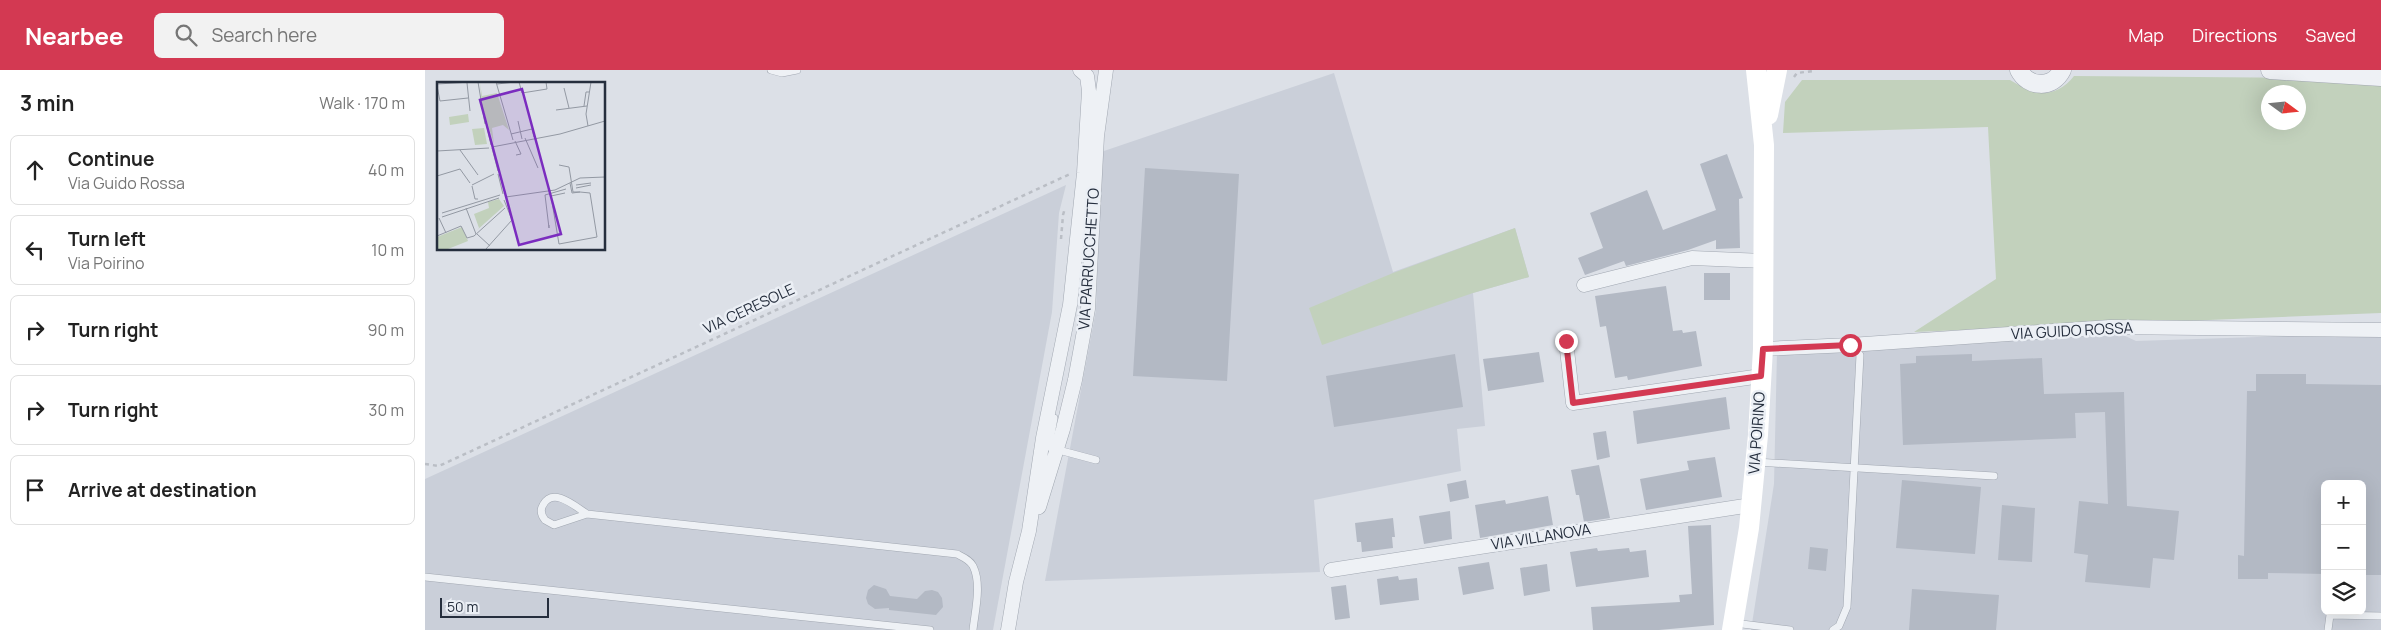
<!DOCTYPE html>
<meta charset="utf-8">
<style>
body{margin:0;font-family:Manrope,sans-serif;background:#f2f2f2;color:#222}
.controls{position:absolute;right:15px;bottom:15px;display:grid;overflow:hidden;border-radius:8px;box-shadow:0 5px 20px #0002}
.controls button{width:45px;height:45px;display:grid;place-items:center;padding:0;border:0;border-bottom:1px solid #e0e0e0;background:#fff;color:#222;font:25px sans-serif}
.compass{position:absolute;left:1836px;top:15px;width:45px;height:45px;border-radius:50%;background:#fff;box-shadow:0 5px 20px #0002;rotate:105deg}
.scale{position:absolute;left:15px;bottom:12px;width:109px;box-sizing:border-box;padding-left:5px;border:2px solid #252e3d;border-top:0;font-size:14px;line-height:18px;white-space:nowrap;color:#252e3d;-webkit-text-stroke:4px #ebeff5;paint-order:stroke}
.stop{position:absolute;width:15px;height:15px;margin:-11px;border:4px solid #d33952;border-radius:50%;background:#fff}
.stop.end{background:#d33952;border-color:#fff;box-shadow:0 1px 5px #0008}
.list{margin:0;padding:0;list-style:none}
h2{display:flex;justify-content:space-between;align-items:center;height:65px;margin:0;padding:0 20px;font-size:21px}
h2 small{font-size:16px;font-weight:400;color:#767676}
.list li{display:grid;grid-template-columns:32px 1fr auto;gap:15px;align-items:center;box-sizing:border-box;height:70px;margin:0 10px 10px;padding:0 10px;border:1px solid #e0e0e0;border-radius:8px}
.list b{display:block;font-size:19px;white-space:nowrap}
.list p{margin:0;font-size:16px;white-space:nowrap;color:#767676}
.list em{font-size:16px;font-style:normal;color:#767676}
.icon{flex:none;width:28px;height:28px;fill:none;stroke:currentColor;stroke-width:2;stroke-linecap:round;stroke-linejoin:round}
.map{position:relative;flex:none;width:1956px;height:560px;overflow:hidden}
header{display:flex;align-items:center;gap:30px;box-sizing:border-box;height:70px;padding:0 25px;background:#d33952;color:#fff}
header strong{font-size:24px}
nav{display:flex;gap:28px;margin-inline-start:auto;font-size:18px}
.search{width:350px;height:45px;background:#f2f2f2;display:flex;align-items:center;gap:12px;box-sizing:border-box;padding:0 18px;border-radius:8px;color:#767676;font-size:19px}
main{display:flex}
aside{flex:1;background:#fff}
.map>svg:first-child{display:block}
.built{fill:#cacfd9;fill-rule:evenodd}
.green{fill:#c2d1bc;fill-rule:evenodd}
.building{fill:#b3b9c4}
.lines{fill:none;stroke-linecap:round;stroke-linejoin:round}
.service-casing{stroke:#a1a7b1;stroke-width:8}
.minor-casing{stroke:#a1a7b1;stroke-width:15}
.tertiary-casing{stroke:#a1a7b1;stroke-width:19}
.path{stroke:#babec5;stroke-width:2.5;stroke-dasharray:4 4;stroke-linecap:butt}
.service{stroke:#eef1f5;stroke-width:7}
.minor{stroke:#eef1f5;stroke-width:14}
.tertiary{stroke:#eef1f5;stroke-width:18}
.secondary{stroke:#fff;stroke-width:20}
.route{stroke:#d33952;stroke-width:6}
.labels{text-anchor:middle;stroke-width:5;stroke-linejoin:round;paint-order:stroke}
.street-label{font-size:15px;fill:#252e3d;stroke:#ebeff5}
.inset-road{fill:none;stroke:#9399a3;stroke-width:1}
.view{fill:#7b2cbf;fill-opacity:0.15;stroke:#7b2cbf;stroke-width:2.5}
.inset-edge{fill:none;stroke:#252e3d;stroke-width:2.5}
</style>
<header>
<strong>Nearbee</strong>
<div class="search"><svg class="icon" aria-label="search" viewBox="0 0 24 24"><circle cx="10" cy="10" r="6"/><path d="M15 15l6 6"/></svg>Search here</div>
<nav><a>Map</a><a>Directions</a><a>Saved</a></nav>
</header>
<main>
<aside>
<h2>3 min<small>Walk · 170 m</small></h2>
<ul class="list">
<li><svg class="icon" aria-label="ahead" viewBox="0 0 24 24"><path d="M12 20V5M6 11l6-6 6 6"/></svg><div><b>Continue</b><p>Via Guido Rossa</p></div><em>40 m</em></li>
<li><svg class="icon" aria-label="left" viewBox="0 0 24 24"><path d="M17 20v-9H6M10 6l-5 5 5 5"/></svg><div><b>Turn left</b><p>Via Poirino</p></div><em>10 m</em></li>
<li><svg class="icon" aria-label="right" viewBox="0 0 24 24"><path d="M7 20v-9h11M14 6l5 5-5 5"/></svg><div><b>Turn right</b></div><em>90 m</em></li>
<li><svg class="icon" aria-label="right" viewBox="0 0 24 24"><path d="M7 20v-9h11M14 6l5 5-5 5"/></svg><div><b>Turn right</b></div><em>30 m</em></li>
<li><svg class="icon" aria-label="arrive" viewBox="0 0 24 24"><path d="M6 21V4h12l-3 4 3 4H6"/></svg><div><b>Arrive at destination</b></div></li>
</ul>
</aside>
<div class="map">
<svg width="1956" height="560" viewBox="0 0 1956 560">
<rect width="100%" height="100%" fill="#dce0e7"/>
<!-- built -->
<path class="built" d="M909,3L968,202L1090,158L1104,207L1048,223L1060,356L1032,359L1036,401L889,430L895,502L620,511L671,240L676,82Z
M641,115L634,143L627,242L568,560H0V409Z
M1698,265L1711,271L1866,266L1956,267V560H1326L1349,414L1352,281ZM1900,414H1937V541H1900Z"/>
<!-- green -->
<path class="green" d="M1649,6L1886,8L1956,14V243L1489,262L1571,209L1563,57L1358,63L1360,32L1377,10H1585C1608,24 1629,31 1649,6ZM1844,22H1874V52H1844Z
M1090,158L1104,207L1048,223L897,275L884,238L968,203Z"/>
<!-- building -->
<path class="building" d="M1302,84L1318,128L1314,129L1315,178L1291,179V170L1263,180L1201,196L1199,191L1160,205L1153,188L1178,178L1165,143L1222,120L1238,160L1291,140L1275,94Z
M720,98L814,104L802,311L708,306Z
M1279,203H1305V230H1279Z
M1241,216L1248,261L1257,260L1258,263L1271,261L1277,296L1203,310L1202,306L1190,308L1181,256L1175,257L1170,226Z
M1114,282L1119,312L1063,321L1058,289Z
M1030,284L1038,337L909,357L901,306Z
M1547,284V291L1617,288L1619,324L1699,322L1702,436L1754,441L1749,490L1728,488L1725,518L1660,512L1663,485L1649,483L1654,431L1683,434L1680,342L1650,343L1651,368L1478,375L1475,294L1491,293V286Z
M1831,304H1881V314L1956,315V505H1937V414H1900V504L1843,503V509H1813V485L1819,486L1822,321H1831Z
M1301,327L1305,359L1212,374L1208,341Z
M1181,361L1185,387L1172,390L1168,363Z
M1290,387L1297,427L1221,440L1215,409L1264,400L1262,391Z
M1174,395L1185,448L1159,452L1154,425H1151L1146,400Z
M1041,410L1044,428L1025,432L1022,414Z
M1477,410L1556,417L1550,484L1471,478Z
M1123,426L1128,455L1055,468L1050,435L1080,430L1081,434Z
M1577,435L1610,438L1607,492L1573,490Z
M1025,441L1027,469L999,474L994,446Z
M968,448L970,467H967L968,478L937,482L936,472H932L930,453Z
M1286,455L1289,555L1234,560H1168L1166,537L1255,532L1254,525L1267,524L1263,456Z
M1385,477L1403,479L1401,501L1383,499Z
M1172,478L1173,481L1204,478L1205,482L1221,480L1224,507L1151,517L1145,482Z
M1064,492L1069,519L1038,525L1033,497Z
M1122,494L1125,521L1099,526L1095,498Z
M973,506L974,510L992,508L994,530L955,535L952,509Z
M449,515L461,519L465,526L492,529L500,521L507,520L513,522L517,528L518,537L511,545L464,540V538L450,539L443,534L441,528L443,520Z
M921,515L925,548L910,550L906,517Z
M1487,519L1574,525L1571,560H1484Z"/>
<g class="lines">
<!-- service casing -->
<g class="service-casing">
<path id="service" d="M346,0L357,3L372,0
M629,348L625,370L626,378L671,390
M1331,392L1569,406
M162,444C151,437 128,416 118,435C115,440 116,445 120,450L129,455L162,444L532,484C538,487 545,490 548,496C557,514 550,541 548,560
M0,507L505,560
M1309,553L1365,560
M1408,560L1414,556L1422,537L1435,285L1425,275
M1903,560L1905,545L1956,546"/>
</g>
<!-- minor casing -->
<g class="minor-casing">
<path id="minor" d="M1159,215L1267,188L1339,191
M1141,271L1148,333L1336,306
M1338,279L1425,275L1685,257L1956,260
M614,437L638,359L650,310L663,239L672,66L681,0
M906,500L1326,435
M583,560L591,512L604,461L618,368L645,235L659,103L664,21L662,6L655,0"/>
</g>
<!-- tertiary casing -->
<g class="tertiary-casing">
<path id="tertiary" d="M1594,0C1603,18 1628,19 1637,0
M1845,0L1956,7"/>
</g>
<!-- path -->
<path class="path" d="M1369,7L1372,3L1388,1
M636,169L638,145L640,138
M0,394L14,396L645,104"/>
<!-- service -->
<use href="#service" class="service"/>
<!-- minor -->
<use href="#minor" class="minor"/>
<!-- tertiary -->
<use href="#tertiary" class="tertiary"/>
<!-- secondary -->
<path class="secondary" d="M1343,45L1352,0
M1307,560L1324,458L1333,365L1338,279L1339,75L1331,0"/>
</g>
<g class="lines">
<!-- route -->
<path class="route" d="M1141,271L1148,333L1336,306L1338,279L1425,275"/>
</g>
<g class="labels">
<!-- street labels -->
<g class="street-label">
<text transform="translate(664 189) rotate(-86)" y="5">VIA PARRUCCHETTO</text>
<text transform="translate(324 239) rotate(-25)" y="5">VIA CERESOLE</text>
<text transform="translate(1647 261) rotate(-3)" y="5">VIA GUIDO ROSSA</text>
<text transform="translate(1332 363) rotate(-86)" y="5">VIA POIRINO</text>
<text transform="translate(1116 467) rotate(-9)" y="5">VIA VILLANOVA</text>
</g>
</g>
<!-- overview -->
<g transform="translate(12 12)">
<rect width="168" height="168" fill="#dce0e7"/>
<path d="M58,0L43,1L45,14L60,11L72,48L66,43L55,46L57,62L45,23L43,1ZM31,32L32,40L13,43L12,35ZM47,46L50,62L38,63L35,47ZM62,117L67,124L39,149L42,146L37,132L52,126L51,120ZM25,145L31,159L11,167H0V155Z" fill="#c2d1bc"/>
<path class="inset-road" d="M41,0L48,42M59,0L76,58M82,0L85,11L110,7L109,0M30,1L33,29M0,2L34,0M60,2L78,0M0,4L3,19L31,16M127,6L132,26M147,24L149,10H152M119,28L150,24M81,39L85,57M151,44L149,32L154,0M50,45L54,63M74,52L95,47L97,55M88,56L101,86M78,59L84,72L79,73M55,65L123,52L168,39M55,66L61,89M23,68L41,93M0,69L52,66M122,83L132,85L136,110H143L135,111L133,101M61,92L66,112M0,94L23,87L33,101M35,103L57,92M139,103L154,101M35,104L38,117H41M139,106L154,103M128,111L114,114L122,162L160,155L153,111L143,110M69,115L118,108L143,96L168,95M29,126L39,152M5,131L63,113M5,135L62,116M2,136L9,151M112,143V146L108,113L129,107M40,152L53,164M0,154L24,144L30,156L37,154L68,126M49,167L75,138L67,118"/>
<path class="view" d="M85,7L124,152L82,163L43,18Z"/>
<rect width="168" height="168" class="inset-edge"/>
</g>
</svg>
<div class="controls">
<button>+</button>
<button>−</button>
<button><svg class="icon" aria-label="layers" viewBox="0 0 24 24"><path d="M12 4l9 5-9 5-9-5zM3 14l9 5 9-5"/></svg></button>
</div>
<svg class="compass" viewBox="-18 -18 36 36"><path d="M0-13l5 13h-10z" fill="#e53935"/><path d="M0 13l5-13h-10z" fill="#767676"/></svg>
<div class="scale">50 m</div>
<div class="stop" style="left:1425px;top:275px"></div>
<div class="stop end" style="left:1141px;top:271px"></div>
</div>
</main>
